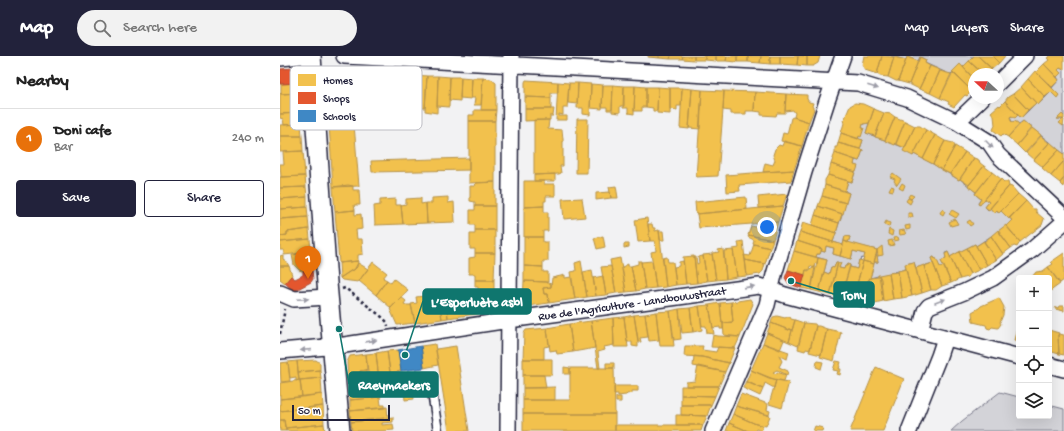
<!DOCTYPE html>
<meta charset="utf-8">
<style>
body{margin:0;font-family:"Gochi Hand",sans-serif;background:#f2f2f2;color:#222}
.controls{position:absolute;right:12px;bottom:12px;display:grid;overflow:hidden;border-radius:4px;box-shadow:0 4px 16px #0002}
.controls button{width:36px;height:36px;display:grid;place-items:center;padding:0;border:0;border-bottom:1px solid #e0e0e0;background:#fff;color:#222;font:20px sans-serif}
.compass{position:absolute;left:688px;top:12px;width:36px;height:36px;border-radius:50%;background:#fff;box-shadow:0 4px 16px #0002;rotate:291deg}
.scale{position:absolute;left:12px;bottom:10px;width:98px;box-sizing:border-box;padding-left:4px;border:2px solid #22223b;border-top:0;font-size:11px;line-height:14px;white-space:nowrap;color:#22223b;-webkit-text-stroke:3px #fff;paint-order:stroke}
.you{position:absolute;left:487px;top:171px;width:14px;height:14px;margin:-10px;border:3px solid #fff;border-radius:50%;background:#1a73e8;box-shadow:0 0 0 6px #1a73e833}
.badge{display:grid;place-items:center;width:26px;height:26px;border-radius:50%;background:#22223b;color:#fff;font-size:13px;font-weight:700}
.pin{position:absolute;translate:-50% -33px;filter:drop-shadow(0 1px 2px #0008)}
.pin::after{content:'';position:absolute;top:21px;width:14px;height:12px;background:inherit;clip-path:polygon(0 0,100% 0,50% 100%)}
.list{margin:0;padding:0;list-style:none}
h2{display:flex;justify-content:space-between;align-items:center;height:52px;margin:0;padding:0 16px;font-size:17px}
h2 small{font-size:13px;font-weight:400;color:#767676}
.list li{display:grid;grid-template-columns:26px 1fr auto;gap:12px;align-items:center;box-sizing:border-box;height:60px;padding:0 16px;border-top:1px solid #e0e0e0}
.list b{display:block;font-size:15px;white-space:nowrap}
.list p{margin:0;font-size:13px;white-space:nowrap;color:#767676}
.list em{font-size:13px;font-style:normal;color:#767676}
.actions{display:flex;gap:8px;padding:12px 16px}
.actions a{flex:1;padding:9px 0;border:1px solid #22223b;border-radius:4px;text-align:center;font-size:14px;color:#22223b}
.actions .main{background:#22223b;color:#fff}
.icon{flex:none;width:22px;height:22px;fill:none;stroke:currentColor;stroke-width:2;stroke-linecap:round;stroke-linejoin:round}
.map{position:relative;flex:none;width:784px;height:375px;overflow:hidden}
header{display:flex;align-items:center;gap:24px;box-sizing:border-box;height:56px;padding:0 20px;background:#22223b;color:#fff}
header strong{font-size:19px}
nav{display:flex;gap:22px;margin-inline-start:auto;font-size:14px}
.search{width:280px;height:36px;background:#f2f2f2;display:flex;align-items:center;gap:10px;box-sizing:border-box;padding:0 14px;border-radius:22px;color:#767676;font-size:15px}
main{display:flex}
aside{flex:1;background:#fff}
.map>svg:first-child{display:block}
.green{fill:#d3d3d8;stroke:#7a7a8a}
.homes{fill:#f2c14e;stroke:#b49148}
.shops{fill:#e4572e;stroke:#aa4732}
.schools{fill:#3f88c5;stroke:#36699c}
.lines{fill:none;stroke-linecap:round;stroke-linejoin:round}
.service-casing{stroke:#22223b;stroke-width:11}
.minor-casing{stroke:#22223b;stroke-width:18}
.tertiary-casing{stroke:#22223b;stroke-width:22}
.path{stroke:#22223b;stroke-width:2.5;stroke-dasharray:3 3;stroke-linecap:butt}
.service{stroke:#fff;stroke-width:8}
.minor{stroke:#fff;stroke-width:15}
.tertiary{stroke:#fff;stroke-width:19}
.oneway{fill:#9c9ca7}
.labels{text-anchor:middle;stroke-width:4;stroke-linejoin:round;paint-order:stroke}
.street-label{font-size:12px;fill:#22223b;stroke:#fff}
.key{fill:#fff;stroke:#bdbdc4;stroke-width:1}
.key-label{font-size:11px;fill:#22223b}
.leader{fill:none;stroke:#0f766e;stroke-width:1.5}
.callout-dot{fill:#0f766e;stroke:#fff;stroke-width:1.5}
.callout{fill:#0f766e;stroke:#0f766e;stroke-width:1.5}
.callout-label{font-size:13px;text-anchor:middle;font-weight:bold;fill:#fff}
</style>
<header>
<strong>Map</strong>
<div class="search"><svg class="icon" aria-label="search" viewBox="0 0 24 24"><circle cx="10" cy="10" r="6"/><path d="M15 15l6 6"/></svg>Search here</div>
<nav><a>Map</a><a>Layers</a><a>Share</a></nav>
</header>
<main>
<aside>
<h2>Nearby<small></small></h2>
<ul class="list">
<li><span class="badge" style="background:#e8710a">1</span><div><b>Doni cafe</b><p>Bar</p></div><em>240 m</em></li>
</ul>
<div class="actions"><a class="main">Save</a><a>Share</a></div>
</aside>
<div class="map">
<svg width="784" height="375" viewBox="0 0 784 375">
<rect width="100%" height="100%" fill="#f2f2f3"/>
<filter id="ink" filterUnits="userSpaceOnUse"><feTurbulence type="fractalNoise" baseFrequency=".025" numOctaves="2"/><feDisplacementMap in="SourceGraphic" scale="8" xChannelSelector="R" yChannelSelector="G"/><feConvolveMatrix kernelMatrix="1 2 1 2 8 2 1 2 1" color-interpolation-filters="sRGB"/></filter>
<g filter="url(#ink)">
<!-- green -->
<path class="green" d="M611,0H694L683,11L680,9L671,18H669L645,7L646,4L640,1L638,5L627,1L626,4Z
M780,12L784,14V60L782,58L777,63H784L780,67L783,70L784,69V98L743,65L739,68L736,66H732L730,61L731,60L734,61L738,59L741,62L756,47L758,49L771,36L777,41L779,39L772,32L779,24L777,21L781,17L778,14Z
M587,67H589L586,77L625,92L633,100L634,98L653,108L679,124L680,123L696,136L695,138L701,143L698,147L699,149L705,143L709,146L705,151L708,154L710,152L714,156L717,154L719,157L721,155L732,164L728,169L696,190L695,188L670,201L668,196L665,197L666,202L661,205L664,210L660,211L654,201L651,202L653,207L636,212L634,206L626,208V213L590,222L594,206H598L597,200L596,199L597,194L568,187L570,181L565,180L563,189L553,186L569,137L565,135L568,125L572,126L577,110L574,109L575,104L579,105L583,94L580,93L583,84L578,83L583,72H582L583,68Z
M546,190L554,192L553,198L571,203L573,195L585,198L584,203L582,202L580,204H579L577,213L570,211V209L568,208L567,210H565L564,213L559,212L560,207L556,206L554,212L551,211L549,218L544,216L547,204L536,201L537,198H540L541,195L545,196Z
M720,336L739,341V360H769V349L784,353V375H671L682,365Z"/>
<!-- homes -->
<path class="homes" d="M368,0H379V2L368,1Z
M379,0H391L390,3L379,2Z
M391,0H403L402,3H390Z
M403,0H414V4L402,3Z
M414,0H425V4H414Z
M425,0H436V5L425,4Z
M436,0H447L446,5H436Z
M447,0H457V6L446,5Z
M457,0H468V6H457Z
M468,0H481L480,7L468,6Z
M481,0H490V8L480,7Z
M490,0H500V8H490Z
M500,0H518L517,9L500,8Z
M518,0H527V10L517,9Z
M527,0H540L538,7L533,10H527Z
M584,0H602L597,18L585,14L582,9Z
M602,0L614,1L608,21L600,20L597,18Z
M694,0H698L712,13L707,18H703L689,5Z
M698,0H712L719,7L712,13Z
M712,0H725L719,7Z
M770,0H784V14L780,12L778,14L781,17L777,21L764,8L769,4L767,2Z
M614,1L626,4L618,25H616L608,21Z
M627,1L638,5L629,28L618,25Z
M640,1L646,4L645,7L650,10L639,33L629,28Z
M689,5L703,18H694V23L683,11Z
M680,8L694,23V31L691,34L672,16Z
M764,8L779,24L772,31L756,16Z
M650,10L660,14L650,37L639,33Z
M660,15L671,18L660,42L650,37Z
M755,15L779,39L777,42L771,36L765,41L748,23Z
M673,16L692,35L687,40L685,39L674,51L668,48L669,46L660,42Z
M135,19L147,20L145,52H136V56H133Z
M147,20H158L157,57L145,55Z
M158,20L170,21L169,51L157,50Z
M170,21H181L180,45L169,44Z
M181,21L192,22L191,43L180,42Z
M192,22H203L201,49H194L195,42H191Z
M203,22L211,23L216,27V54H201Z
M748,23L765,41L758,49L741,31Z
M246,24L278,26V37H271V42L245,41V26Z
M278,26L289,27L287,52H283V59L279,58V60H287V64H276Z
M19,27V37L1,38V28Z
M289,27H298L297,48L288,47Z
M298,27L311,28L310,59L303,58V52H297Z
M311,28L323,29L322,53L310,52Z
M323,29H333L332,54H327V51H322Z
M333,29L344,30V50H340V57L332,56Z
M344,30H355L354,58L348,57V52H343Z
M355,30L366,31V51H362V55H354Z
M366,31H378L377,55H373V52L366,51Z
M378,31L390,32V58L377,57Z
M741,31L756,47L748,54L733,38Z
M390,32H402L401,50H397V54L390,53Z
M402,32L412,33L409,73L400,72Z
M412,33L422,34L420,73L409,72Z
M422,34L444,35L443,54L438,120L416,121Z
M444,35L475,36L474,55H466V58H451V55L443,54Z
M475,36L506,38L505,57H497L496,60L481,59V56L474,55Z
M0,37L1,38L19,37L20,57L0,58Z
M506,38L527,39V43L529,46L533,47L532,50L534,53L529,66L514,61L515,57L513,54L505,55Z
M733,38L748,54L741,62L725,45L728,41Z
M245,41L271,42V53H245Z
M725,45L738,59L735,62L731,60L730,61L731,65L732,66L735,65L739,68L728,81L723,78L721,80L713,74L715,69L714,60L711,56L719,49L720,50Z
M575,47L583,48L594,53L589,67L583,68L582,72H584L581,81L579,80L578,83L561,77L564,67L563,64L565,62L570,50Z
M245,53H274L273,60H270V64L245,65Z
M594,53L604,57L595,80L586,77Z
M194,54H216L215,65H189V59H194Z
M20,57L21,68L4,69L3,63L0,62V58Z
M604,57L611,58L615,61L605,84L595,81Z
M782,58L784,60V63H777Z
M513,61L529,66L522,90L501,85L503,77L507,78L511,62Z
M615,61L625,65L615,89L605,85Z
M297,63H308L307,117H296Z
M783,63L784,64L783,70L779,67Z
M254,64H269L268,73L282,74L283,83V110H280L281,117L279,118L254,119Z
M189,65H215V126L189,127Z
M625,65L635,70L625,92L616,88Z
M743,65L751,72L737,89L728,81Z
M21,68L22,80H0V69Z
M49,68H74L79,130L53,131Z
M635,70H640L646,74L633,100L623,95Z
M752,72L761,79L745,97L737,89Z
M646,74L655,79L643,103L634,98Z
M561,77L583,84L580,93L558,87Z
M655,79L665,85L653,108L643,103Z
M0,80H22L23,95L0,96Z
M761,80L769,87L754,104L746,97Z
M504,85L522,90L514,114L483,116L485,107L493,109L495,104L493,99L495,93L499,89L502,90Z
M665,85L673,87L675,90L662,114L653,108Z
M770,86L779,94L763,111L754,104Z
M558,87L583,94L579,105L555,97V91H557Z
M675,90L685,96L670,118L662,114Z
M779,94L784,98V105L771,120L762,112Z
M23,95L25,120L1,121L0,108H4L3,96Z
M685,96L694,102L679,124L670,118Z
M555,97L575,104L574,109L578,110L576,116L551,108Z
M189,102V114L92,116L91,105Z
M694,102L699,104L700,107L704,110L689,129L680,123Z
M783,106L784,107V122L780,127L771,120Z
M551,108L575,116L572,126L548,119Z
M704,110L712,116L696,136L688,130Z
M514,114L511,125L459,129L460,135L447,136L446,119Z
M712,116L721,123L700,149L698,148L701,143L695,138Z
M613,117L621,123L617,129L614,125L615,123L610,121Z
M275,118V125H254V119Z
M548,119L568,125L565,135L545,129V124Z
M25,120L26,131L0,132V121Z
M784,122V131L780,127Z
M721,123L724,126H728L729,130L709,154L705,151L709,146L705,143Z
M244,125H264V128H275V140H266V145H264V150L244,151Z
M215,126V150H195V146L190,145V130H195L196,127Z
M622,127L625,129L623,134L619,132Z
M68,129L73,130V134H79L80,149H74L75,154L55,156L53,131Z
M545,129L569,137L566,147L542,140Z
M336,130L338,142H331L329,131Z
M611,130L614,131L613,135L609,134Z
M729,130L732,131L738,138L719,157L717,154L714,157L710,152Z
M26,131L27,141L0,143V132Z
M330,136L331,142L316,144V137Z
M507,138L503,150L479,152L478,141Z
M630,138L634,140L631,143L628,141Z
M738,138L746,145L729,163L721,155Z
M542,140L566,147L563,158L538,150Z
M27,141V151L0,153V143Z
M168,141V147L174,146L175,166L147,167L146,147H152V142Z
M466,141L467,153L416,158L415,146Z
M141,142V148L146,147L147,167L123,168L121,149L126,148V143Z
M302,142L305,161L284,163L282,143Z
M628,142L632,144L630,148L626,145Z
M116,143V149H121L123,168L95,169L94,150L100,149V144Z
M746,145L753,153H756V156L764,163L762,169L740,186L726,170L732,164L729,162Z
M195,150H215V174H195V169H190V154H195Z
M264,150V156H268V175H263V181H244V151Z
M503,150L498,166L419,172L417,158Z
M538,150L562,158L559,167L535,159Z
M27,151L28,161L0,163V153Z
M662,153L665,155L663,159L660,157Z
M75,154V159L81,158L82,173L76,174L77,183H82L83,198L78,199V205L59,207L55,156Z
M672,154L679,158L676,162L669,158Z
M628,157H632L633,161H628Z
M535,159L559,167L556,177L532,169Z
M28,161L29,173L7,176V179L0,180V163Z
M367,162L370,185L358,186L355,164Z
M675,163L678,168L671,170L669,166Z
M690,164L693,168L690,170L687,166Z
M606,165L610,167L609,171L604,169Z
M498,166L493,184L468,179L471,170L476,171L477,168Z
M523,166L556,177L553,186L520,176Z
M368,168H372L373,172H375V175L379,174L386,231L376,232L371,196L376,195L375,185H370Z
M630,169V173L626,174L625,170Z
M726,169L740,186L737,191L734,190L731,192L718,175Z
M29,173L30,183L0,186V180L7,179V176Z
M609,173L613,175L612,180L608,178Z
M195,174H215V197H195V193H190V178H195Z
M624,174L626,178L620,179L619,175Z
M718,174L731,192L723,198L711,180Z
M379,175H383L384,184H380Z
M520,176L563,189L560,200L553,198L554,192L546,190L545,196L541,195L542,193L517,185Z
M469,179L493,184L490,192L473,188L474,184L468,181Z
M323,180L325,191L317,193L314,182Z
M565,180L570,181L568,187L564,185Z
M711,180L723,198L716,204L704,186Z
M244,181H263V186H268V205H263V211L244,210Z
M618,181L619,184L614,185L613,182Z
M30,183L31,196L4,199V194H0V186Z
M612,184L614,189L609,190L608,185Z
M463,185L467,220L457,221L453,193L459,192L458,186Z
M517,185L542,193L540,198H537L536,201L514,195Z
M564,185L597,194L594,208L583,205L585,198L573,195L571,203L560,200Z
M704,185L716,204L707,209L696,190Z
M344,188H349V191L344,192Z
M474,188L490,192L485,208L465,204L464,199L470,200Z
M695,188L707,209L699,214L687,192Z
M602,190L603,199L598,200L597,194Z
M687,192L699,214L690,218L679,196Z
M443,193L446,223L436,224L432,197L439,196L438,194Z
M453,194L457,221L446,223L444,195Z
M514,195L538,202L537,208L535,207L534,212L530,210L529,214H526L525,219L508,214Z
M31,196L32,214L22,215L19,214L14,209L12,199Z
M668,196L680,223L671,227L661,205L666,202L665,198Z
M679,196L690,218L688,221L680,223L670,201Z
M195,197H215L214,224H195V218H189V202L195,201Z
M784,197V224L780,227L768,211L773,208L771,206Z
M432,198L436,224L427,225L423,199Z
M3,199V203L6,205L9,210H0V200Z
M596,199H597L598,206H594Z
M414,200L417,227L406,228L403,201Z
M423,200L427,225L417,227L414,201H416L417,208L419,207L418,201Z
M387,201L388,206H393L396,229L386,231L383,202Z
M654,201L655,203L656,202L660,211L664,210L671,227L662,230L651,202Z
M340,202L346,236L336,237L330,204Z
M538,202L547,204L539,236L531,234Z
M465,204L485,208L483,215L480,218L467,220Z
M579,204L583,205L573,244L561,241L570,211L577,213Z
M78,205L77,211L74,214H72L60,222L59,207Z
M301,205L307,241L295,243L291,216L296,215L295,207Z
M358,205H361L365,233L356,235L351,210L358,208Z
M372,205L376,232L365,233L361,206Z
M403,205L406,228L396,229L394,211L399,210V206Z
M583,205L594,208L583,247L573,244Z
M93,206L107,217L103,222L107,224L96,239L79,225Z
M556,206H558L550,239L539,236L544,216L549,218L551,211L554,212Z
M634,206L642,237L632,240L625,208Z
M78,207L88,213L78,226L62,224L60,222L72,214H74Z
M558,207H561L559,212L564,213L565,210H567L568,208L570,209L561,241L550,239Z
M653,207L662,230L656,234H651L644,210Z
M348,208V210H351L356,235L346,236L342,211Z
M644,209L651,234L642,237L636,212Z
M0,210H9L12,219L5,227L0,223Z
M244,210L263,211V216H268V226L244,225Z
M331,210L336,237L326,239L321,211Z
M535,211L531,234L521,232L526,214L528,215Z
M768,211L780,228L769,236V222H751L756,216L763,215Z
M626,213L632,240L622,242L618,215Z
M312,214L316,240L307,241L303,216Z
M618,216L622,242L613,243L609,217Z
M609,217L613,243L603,245L599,219Z
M285,219V222L291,221L295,243L269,247L268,238H264L263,232L271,231L272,222Z
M598,219H599L601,223L603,245L595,247L594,246L583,247L588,224L590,222L598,221Z
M323,220L326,239L316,240L313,222Z
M114,223L128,234L111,252L96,239L107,224L111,227Z
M195,224H214V251L211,256L196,258L194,237L198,236V231H195Z
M244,225L265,226L271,228V231L263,232L264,238H268L269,247L248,250L243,246Z
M188,234V239H194L196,258L168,262L166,243L171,242V236Z
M153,239V245L159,244L162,263L135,267L131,248L137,247L136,241Z
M121,241L126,245L124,248L126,249H131L135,267L117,269L110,253Z
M719,242L724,251L723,259L720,266L721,268L718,272L712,271L710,273L707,272L706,269L693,266L692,256L699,252L701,250Z
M166,243L168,262L162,263L159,244Z
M470,243L473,248L460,281L444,279L443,267L453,266L451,246Z
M451,246L453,266L442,267L440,247Z
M440,247L442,267H443V273H440V271L433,272L429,249Z
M429,249L433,272L434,278L427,277L426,270H422L419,250Z
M419,250L422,274L413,276L410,252Z
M779,250H784V255L775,253L776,251L778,252Z
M410,252L413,276L402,277L399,253Z
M399,253L401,283L394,284L390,255Z
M390,255L394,290H380L376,256Z
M376,256L379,284L369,285L365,258Z
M365,258L368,281L360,282L361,286H358L354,259Z
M354,259L358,283V291L352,290V286H347L344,261Z
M497,260L505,262L507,261H510L511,263L515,264L512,274L509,273V274L491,267L493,261Z
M344,261L348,291H334L333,262Z
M333,262L334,289L324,291L325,294L318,296L320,312H318L311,265Z
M515,264L524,267L518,290L509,286Z
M311,265L315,292L293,296L289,268Z
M739,265V285L734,284Z
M491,267L509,274V273L512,274L509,286L487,277Z
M524,267L535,268L536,270L530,294L526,293L525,295L518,293Z
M289,268L293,296L277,298L276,294L270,295L267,272Z
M536,270H539L547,273L541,299L529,296Z
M267,272L269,290L264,291V303H243L244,277L246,274Z
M547,273L561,276L554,305L540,301Z
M769,274L779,277L778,279L779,298L769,295Z
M487,277L504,284L500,294L483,287Z
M779,278L784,279V299L779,298L778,279Z
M433,279L438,280L460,281L455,292L431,291Z
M483,287L509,296L507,303L499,299L502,305L499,311L508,315L507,319L497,314L493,316L496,318L497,316L506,319L504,325L489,322L471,314Z
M155,288L158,309L144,312L141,290Z
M176,290L189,375H169L156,293Z
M405,290H423L422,294L436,296L438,291L455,292L449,307L422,301L404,300Z
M118,294L121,315L110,317L107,295Z
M107,295L111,322L99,324L96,297Z
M96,297L99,325H89L86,298Z
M86,298L87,314L80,315V321L68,323L67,306L70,300Z
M414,300L422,301L449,307L445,316L413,310Z
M243,303H272V319H243Z
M36,304L40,307V314L18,316L17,305Z
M17,305L19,324L16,325V321L10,322L8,306Z
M537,305L543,306L541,313L536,311Z
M556,305L561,306L559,313H561L560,319L557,318L558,315L553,314Z
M8,306L10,325L1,326L0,307Z
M326,307H334V312H326Z
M418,310L445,316L439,330H406V326L415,325Z
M284,311L290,312V318H284Z
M596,311L624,323L603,375H570Z
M290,312H334L335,358H243V344H290Z
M40,314L41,322L19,324L18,316Z
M87,314V320L80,321V315Z
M471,314L496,324L494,332L485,327L483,333L466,326Z
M243,319H264L266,332H243Z
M88,320L89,325H93L96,326V330L69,333L68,323Z
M41,322L42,338L22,341L20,324Z
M131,323L134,343L125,344L123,324Z
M20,324L22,341L0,343V327Z
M496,324L509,326L502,352L489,348Z
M466,325L483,333L480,340L463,332Z
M101,330V334H100L101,341L70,344L69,333Z
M334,330H358V335H352V337L347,338L346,339L338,340V338H334Z
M401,330H439L435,340L401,339Z
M275,331V344H243V332Z
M42,338L43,350L0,355V343Z
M461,338L488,348L487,354L490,355L489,359L456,350Z
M401,339L435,340L431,349H401Z
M100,341L101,349H105V352L70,355V344Z
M336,341H341V346H336Z
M401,349H431L427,360L401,359Z
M43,350L44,368L5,372L4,364H0V355Z
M456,350L490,360L486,370L476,368L453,358Z
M107,351L108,362L71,366L70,355Z
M243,358H335V375H243Z
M453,358L476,368L483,370L481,375L476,373L475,375H468L449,367Z
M396,359H401L427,360L423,369H396Z
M113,361V366L102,367V369L113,368L114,374L102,375H72L71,366Z
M0,364H4L6,375H0Z
M449,367L468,375H446Z
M44,368L45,375H6V372Z
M335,369H423L421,375H335Z
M535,370L543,372L542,375H533Z"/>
<!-- shops -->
<path class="shops" d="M14,12L18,16L19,27L0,28V13Z
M32,214L33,223L31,226L14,235L5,227L11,220L15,223L23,219V215Z
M508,214L525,219L521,232L509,228L505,222Z"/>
<!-- schools -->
<path class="schools" d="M141,290L144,312L121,315L118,294Z"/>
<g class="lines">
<!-- service casing -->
<g class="service-casing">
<path id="service" d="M150,323L158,375"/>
</g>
<!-- minor casing -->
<g class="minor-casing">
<path id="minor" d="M64,0L578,27L627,42L677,66L709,86L718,99L784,161
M0,2L22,0
M718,27L745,0
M677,66L702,42
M0,237L14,243L48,241
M640,275L645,255L649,250L684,236L713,222L752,194L784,166
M0,295L58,290L243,262L479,230L505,239L739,301
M769,309L784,313
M228,375L231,0
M433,375L487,249L494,219L524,116L547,45L563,0
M629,375L659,300L665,282"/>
</g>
<!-- tertiary casing -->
<g class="tertiary-casing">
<path id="tertiary" d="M31,0L47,227L60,375"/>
</g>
<!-- path -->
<path class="path" d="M62,233L65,232L102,261L107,266L108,270
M0,278L5,253"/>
<!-- service -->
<use href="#service" class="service"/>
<!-- minor -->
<use href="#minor" class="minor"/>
<!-- tertiary -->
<use href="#tertiary" class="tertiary"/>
</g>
<!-- one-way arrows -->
<defs><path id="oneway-solid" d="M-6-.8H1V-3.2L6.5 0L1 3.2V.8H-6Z"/></defs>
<g class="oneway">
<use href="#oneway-solid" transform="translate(593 31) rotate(18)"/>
<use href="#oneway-solid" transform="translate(709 88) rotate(45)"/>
<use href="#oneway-solid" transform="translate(469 231) rotate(-8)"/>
<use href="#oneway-solid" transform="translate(23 243) rotate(-2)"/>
<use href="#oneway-solid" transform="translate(660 245) rotate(-21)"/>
<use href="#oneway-solid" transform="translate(91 285) rotate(-8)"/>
<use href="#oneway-solid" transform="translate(26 294) rotate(176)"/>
</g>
</g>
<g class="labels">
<!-- street labels -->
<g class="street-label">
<text transform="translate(352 247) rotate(-8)" y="4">Rue de l'Agriculture - Landbouwstraat</text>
</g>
</g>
<!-- legend -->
<rect x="10" y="10" width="132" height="64" rx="6" class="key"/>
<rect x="18" y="18" width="18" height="12" fill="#f2c14e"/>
<rect x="18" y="36" width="18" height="12" fill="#e4572e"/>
<rect x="18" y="54" width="18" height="12" fill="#3f88c5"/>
<g class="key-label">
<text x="43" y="28">Homes</text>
<text x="43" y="46">Shops</text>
<text x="43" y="64">Schools</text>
</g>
<!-- callouts -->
<path class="leader" d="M511 225L554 238M125 299L143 245M59 273L69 328"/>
<g class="callout-dot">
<circle cx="511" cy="225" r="4"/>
<circle cx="125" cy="299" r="4"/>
<circle cx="59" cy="273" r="4"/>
</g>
<g class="callout">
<rect x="554" y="226" width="40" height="25" rx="4"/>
<rect x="143" y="233" width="108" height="25" rx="4"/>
<rect x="69" y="316" width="89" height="25" rx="4"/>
</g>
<g class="callout-label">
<text x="574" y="243">Tony</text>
<text x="197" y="250">L’Esperluète asbl</text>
<text x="114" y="333">Raeymaekers</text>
</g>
</svg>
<div class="controls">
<button>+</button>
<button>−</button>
<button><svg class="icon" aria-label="locate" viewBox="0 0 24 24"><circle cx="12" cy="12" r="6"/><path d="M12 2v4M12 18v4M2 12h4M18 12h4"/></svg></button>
<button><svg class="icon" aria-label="layers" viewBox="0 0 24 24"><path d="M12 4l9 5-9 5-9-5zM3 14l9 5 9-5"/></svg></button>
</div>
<svg class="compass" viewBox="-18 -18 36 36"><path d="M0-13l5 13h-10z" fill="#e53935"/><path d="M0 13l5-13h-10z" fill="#767676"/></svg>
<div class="scale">50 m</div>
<div class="you"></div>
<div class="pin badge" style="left:28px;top:223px;background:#e8710a">1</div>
</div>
</main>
